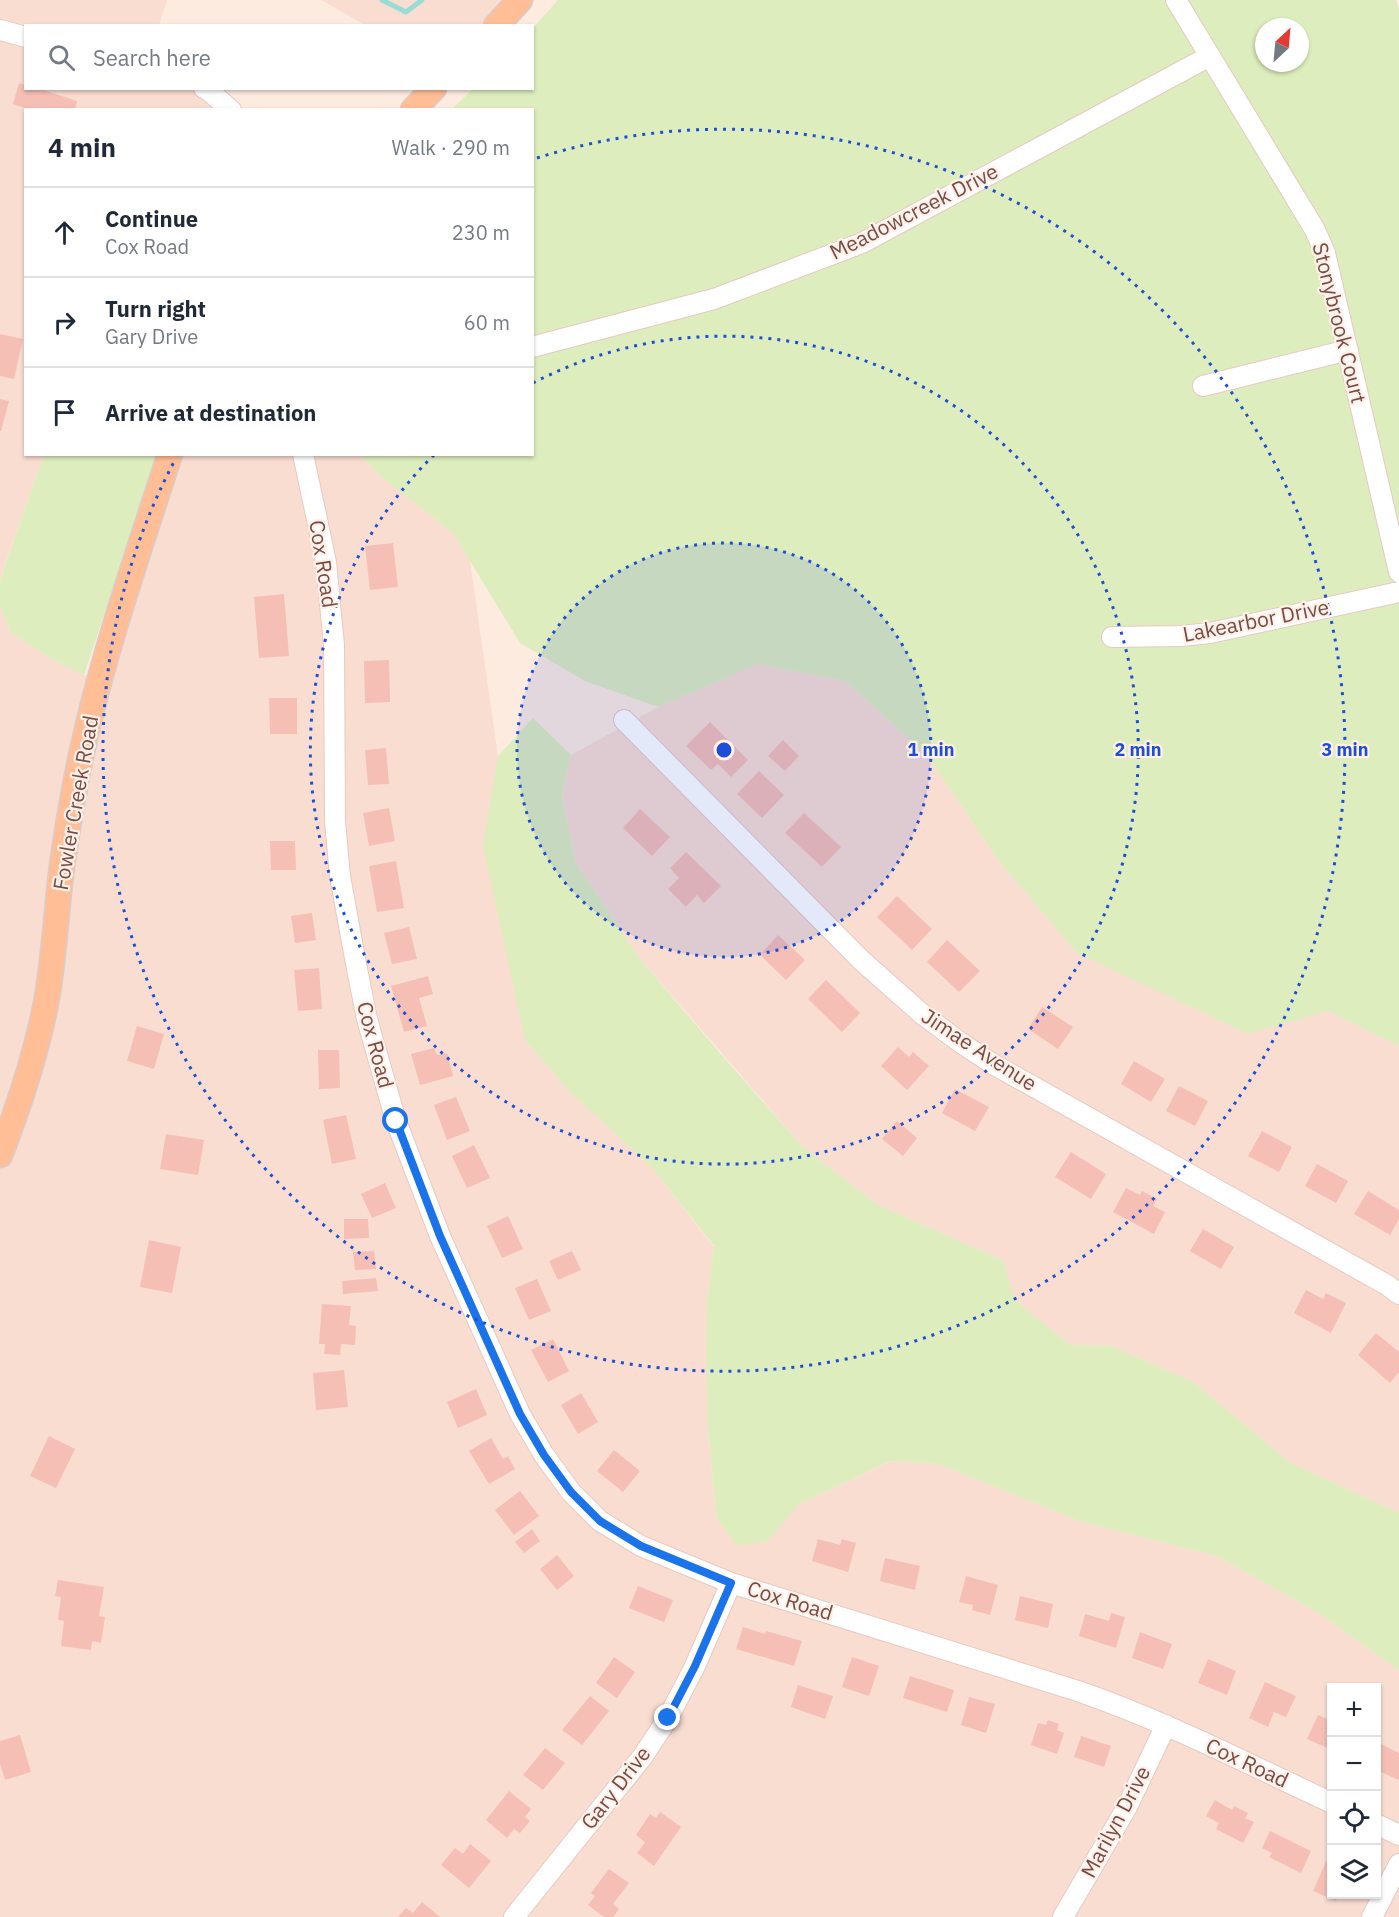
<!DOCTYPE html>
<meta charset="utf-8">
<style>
body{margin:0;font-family:"IBM Plex Sans",sans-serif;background:#f6f6f7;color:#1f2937}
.controls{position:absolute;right:18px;bottom:18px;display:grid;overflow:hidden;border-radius:0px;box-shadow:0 2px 4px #0004}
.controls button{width:54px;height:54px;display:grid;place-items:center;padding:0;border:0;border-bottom:2px solid #e0e1e3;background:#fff;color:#1f2937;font:30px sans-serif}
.compass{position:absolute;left:1255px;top:18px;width:54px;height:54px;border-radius:50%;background:#fff;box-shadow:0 2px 4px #0004;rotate:26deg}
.stop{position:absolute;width:18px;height:18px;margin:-14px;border:4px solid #1a73e8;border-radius:50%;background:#fff}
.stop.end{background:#1a73e8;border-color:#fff;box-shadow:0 2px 6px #0008}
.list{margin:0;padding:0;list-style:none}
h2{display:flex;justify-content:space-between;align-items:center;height:78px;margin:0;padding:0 24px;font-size:26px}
h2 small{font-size:20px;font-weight:400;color:#747a83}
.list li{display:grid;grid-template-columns:39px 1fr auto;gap:18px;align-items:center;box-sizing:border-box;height:90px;padding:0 24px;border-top:2px solid #e0e1e3}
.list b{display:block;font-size:22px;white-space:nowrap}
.list p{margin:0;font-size:20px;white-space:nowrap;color:#747a83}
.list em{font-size:20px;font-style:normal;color:#747a83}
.icon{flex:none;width:33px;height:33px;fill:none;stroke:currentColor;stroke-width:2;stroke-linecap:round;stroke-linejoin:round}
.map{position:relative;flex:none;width:1399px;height:1917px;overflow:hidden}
.search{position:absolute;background:#fff;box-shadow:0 2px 4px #0004;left:24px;top:24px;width:510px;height:66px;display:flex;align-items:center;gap:15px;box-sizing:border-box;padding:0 21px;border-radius:0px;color:#747a83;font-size:22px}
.panel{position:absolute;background:#fff;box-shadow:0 2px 4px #0004;left:24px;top:108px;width:510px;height:348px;border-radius:0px}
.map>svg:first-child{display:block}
.residential{fill:#f9ddd1;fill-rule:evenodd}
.green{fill:#ddedbd;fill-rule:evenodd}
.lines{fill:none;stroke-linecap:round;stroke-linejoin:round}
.stream{stroke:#98dcd6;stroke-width:5}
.building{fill:#f6bfb5}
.minor-casing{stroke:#e8c9c0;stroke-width:22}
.major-casing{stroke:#d9cccb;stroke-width:27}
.minor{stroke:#fff;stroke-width:20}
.major{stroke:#ffbe96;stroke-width:24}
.route{stroke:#1a73e8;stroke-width:8}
.ring{fill:none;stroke:#1d4ed8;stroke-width:3;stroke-dasharray:3 6}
.labels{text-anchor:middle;stroke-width:4.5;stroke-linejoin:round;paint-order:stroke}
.street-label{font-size:21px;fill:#774a45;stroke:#fff0e8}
.centre{fill:#1d4ed8;stroke:#fff0e8;stroke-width:3}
.ring-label{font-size:18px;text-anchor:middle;font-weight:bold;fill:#1d4ed8;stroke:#fff0e8;stroke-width:4.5;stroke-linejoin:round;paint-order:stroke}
</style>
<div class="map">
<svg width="1399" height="1917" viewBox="0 0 1399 1917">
<rect width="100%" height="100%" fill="#feebe0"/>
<!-- residential -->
<path class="residential" d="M0,0H167L159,25L26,26V88L204,89L231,109L26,110V454L44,455L4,567L0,582Z
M321,0H520L496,26L365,25Z
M170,455H361L380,476L453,533L470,561L498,756L497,770L525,1040L571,1093L653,1169L714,1247L707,1299L708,1429L716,1517L736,1545L798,1505L891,1461L938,1464L1079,1521L1216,1556L1314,1610L1399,1670V1819L1394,1832L1399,1835V1917H0V604L10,632L52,659L99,682ZM1332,1688H1376V1894H1332Z
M758,664L845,681L927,755L998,860L1077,953L1328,1011L1399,1046V1513L1291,1463L1192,1381L1112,1346L1070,1345L1015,1300L1003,1260L878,1205L803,1147L641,960L575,861L562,795L571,755L658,707Z"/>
<!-- green -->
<path class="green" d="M558,0H1396L1399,9V1046L1328,1011L1248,1034L1077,953L998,860L927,755L845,681L758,664L658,707L585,681L520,643L453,533L380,476L361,455L532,454V110L452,109L473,89L532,88L533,28ZM1264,27H1300V63H1264Z
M44,455H157L84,675L52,659L10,632L0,604V582L4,568Z
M533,718L571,755L562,795L575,861L641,960L719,1052L803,1147L878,1205L1003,1260L1015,1300L1070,1345L1112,1346L1192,1381L1291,1463L1399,1513V1670L1314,1610L1216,1556L1079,1521L938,1464L890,1461L798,1505L767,1542L736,1545L716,1517L708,1429L706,1353L707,1299L714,1246L653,1169L571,1093L525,1040L483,845L498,756Z"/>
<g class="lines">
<!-- stream -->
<path class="stream" d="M382,0L406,12L422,0"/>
</g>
<!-- building -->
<path class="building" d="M19,83L26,85V88H37L77,101L75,110H30L13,104Z
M0,334L23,339L14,379L0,376Z
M0,399L9,401L1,431H0Z
M393,543L398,587L370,590L365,546Z
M284,594L289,656L259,658L254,597Z
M389,660L390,702L365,703L364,661Z
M269,698H297V734H270Z
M710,722L748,760L731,777L718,764L711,770L686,746Z
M783,740L799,756L785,771L768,756Z
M386,748L389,784L368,785L365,750Z
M759,771L784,795L762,818L737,794Z
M389,808L395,841L369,846L363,813Z
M640,809L670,837L652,856L623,828Z
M804,813L841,847L822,867L785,833Z
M270,841H295L296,870H271Z
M686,852L721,886L704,903L697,895L686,907L668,889L679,878L670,868Z
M396,861L404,908L377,912L369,866Z
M897,896L932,929L912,950L877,917Z
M312,913L316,940L295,943L291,916Z
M409,927L417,959L392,964L384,933Z
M778,935L805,960L786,980L760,955Z
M947,940L980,971L959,992L927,962Z
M319,968L322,1009L298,1011L294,970Z
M428,976L433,994L419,998L427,1026L404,1032L391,986Z
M826,980L860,1013L842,1032L808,999Z
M1042,1007L1073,1027L1058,1049L1028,1029Z
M137,1026L164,1034L154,1069L127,1061Z
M898,1047L909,1057L913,1052L929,1066L907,1090L881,1066Z
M434,1048L437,1055L447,1053L453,1076L420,1085L411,1054Z
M318,1050H339L340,1088L319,1089Z
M1134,1061L1165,1079L1151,1102L1121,1084Z
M1179,1086L1208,1101L1195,1126L1166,1111Z
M955,1089L989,1107L975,1131L942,1113Z
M456,1097L470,1131L447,1140L434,1105Z
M346,1115L356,1159L332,1164L323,1120Z
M897,1121L917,1138L903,1156L882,1139Z
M1262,1131L1292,1147L1279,1172L1248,1156Z
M166,1134L204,1140L198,1175L160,1169Z
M474,1145L490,1178L467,1188L452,1156Z
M1071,1152L1106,1174L1091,1199L1055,1177Z
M1317,1164L1348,1181L1336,1203L1305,1186Z
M385,1183L396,1208L372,1218L361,1194Z
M1126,1188L1140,1195L1142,1191L1157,1199L1153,1206L1165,1212L1154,1234L1113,1212Z
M1368,1191L1399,1210V1219L1390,1235L1354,1214Z
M508,1216L523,1249L502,1258L487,1226Z
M344,1219H368L369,1238L344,1239Z
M1203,1229L1234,1247L1221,1269L1190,1251Z
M149,1240L181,1247L172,1293L140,1287Z
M374,1251L376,1269L355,1270L353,1252Z
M572,1251L581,1270L558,1280L549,1261Z
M376,1278L378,1291L343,1294L342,1281Z
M537,1279L551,1311L529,1320L515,1288Z
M1306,1290L1323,1299L1326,1293L1346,1303L1331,1333L1294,1313Z
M322,1304L351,1306L349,1325L356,1326L355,1345L341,1344L340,1355L324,1354L325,1344H319Z
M1376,1333L1399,1352V1372L1390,1383L1358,1355Z
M553,1339L569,1371L548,1382L531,1350Z
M344,1370L348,1407L316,1410L313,1373Z
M476,1389L487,1415L458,1428L447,1402Z
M581,1393L598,1422L578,1434L561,1405Z
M49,1436L75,1449L56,1488L30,1476Z
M491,1438L503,1459L508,1456L515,1469L489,1484L469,1451Z
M614,1450L640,1471L623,1492L597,1471Z
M520,1491L539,1516L514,1535L495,1510Z
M532,1529L540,1541L524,1553L515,1542Z
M818,1539L840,1545L842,1539L856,1543L848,1572L812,1561Z
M557,1555L574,1576L557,1590L540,1569Z
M885,1558L920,1566L915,1590L880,1581Z
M966,1576L998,1585L990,1615L972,1610L973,1605L959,1602Z
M58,1580L104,1587L99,1616L105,1617L101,1643L92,1641L91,1650L61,1646L64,1621L58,1620L61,1597L55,1596Z
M638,1586L673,1600L664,1622L629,1608Z
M1020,1596L1053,1604L1048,1628L1015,1620Z
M1111,1613L1125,1617L1116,1648L1079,1636L1085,1614L1109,1621Z
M743,1627L765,1634L766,1631L802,1641L794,1666L736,1649Z
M1140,1632L1172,1644L1163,1669L1132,1658Z
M614,1657L635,1672L617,1698L596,1683Z
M852,1657L879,1666L869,1696L842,1687Z
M1208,1659L1236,1671L1227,1695L1198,1683Z
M910,1676L954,1690L947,1712L903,1698Z
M1265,1682L1296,1696L1286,1717L1274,1712L1268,1727L1249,1718Z
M798,1685L833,1696L825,1719L791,1707Z
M590,1696L609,1711L582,1745L562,1730Z
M969,1697L995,1704L986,1733L961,1725Z
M1318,1715L1332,1721V1750L1307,1739Z
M1048,1720L1059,1724L1057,1730L1064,1733L1057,1754L1031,1745L1038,1723L1046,1725Z
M20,1735L31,1772L5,1780L0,1763V1741Z
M1081,1736L1111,1746L1104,1767L1074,1757Z
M1377,1742L1399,1753V1780L1376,1770Z
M545,1748L565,1763L543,1790L523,1775Z
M509,1791L531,1809L525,1817L530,1821L520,1833L514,1829L507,1838L486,1820Z
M1215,1800L1232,1810L1234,1806L1248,1813L1245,1818L1254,1822L1243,1843L1216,1829L1219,1823L1206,1816Z
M660,1812L681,1827L654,1866L637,1853L645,1842L636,1835L650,1814L656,1818Z
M1270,1831L1311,1851L1301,1873L1269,1857L1272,1853L1262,1848Z
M470,1844L491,1861L469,1888L441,1865L455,1848L463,1854Z
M1327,1859L1332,1860V1894H1338L1336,1901L1313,1891Z
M609,1869L629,1883L613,1904L619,1909L613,1917H604L588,1905L595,1896L591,1893Z
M422,1902L440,1917H398L406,1908L413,1913Z"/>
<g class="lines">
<!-- minor casing -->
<g class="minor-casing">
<path id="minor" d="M1176,0L1315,230L1325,253L1399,572
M0,30L26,37
M204,88L209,91L231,110
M532,347L714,299L862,243L1210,56
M1203,386L1348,350
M303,454L326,562L334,645L335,821L340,876L356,964L367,1019L396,1121L440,1236L520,1414L544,1455L571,1492L600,1521L641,1546L731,1583L1078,1691C1165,1721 1248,1764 1332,1803
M1112,637L1181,636L1210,633L1399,592
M624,720L861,960L922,1014L961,1043L993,1064L1387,1285L1399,1294
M1376,1824L1399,1835
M514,1917L643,1756L668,1718L695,1666L731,1583
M1063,1917L1127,1807L1166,1725
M1372,1917L1399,1864"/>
</g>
<!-- major casing -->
<g class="major-casing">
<path id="major" d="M496,26L520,0
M413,110L434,88
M0,1155C19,1106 36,1055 46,1003C55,956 56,906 63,859C68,824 74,789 81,756C103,653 138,554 170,454"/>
</g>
<!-- minor -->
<use href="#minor" class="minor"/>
<!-- major -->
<use href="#major" class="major"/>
</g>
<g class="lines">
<!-- route -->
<path class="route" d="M396,1121L440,1236L520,1414L544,1455L571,1492L600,1521L641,1546L731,1583L695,1666L668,1718"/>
</g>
<!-- distance rings -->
<circle cx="724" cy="750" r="207" fill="#1d4ed8" fill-opacity=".12"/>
<g class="ring">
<circle cx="724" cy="750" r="207"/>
<path d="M533 383A414 414 0 1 1 434 455"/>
<path d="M537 158A621 621 0 1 1 176 458"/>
</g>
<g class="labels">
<!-- street labels -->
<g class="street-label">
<text transform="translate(914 212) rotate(-27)" y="7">Meadowcreek Drive</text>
<text transform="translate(1339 323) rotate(76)" y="7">Stonybrook Court</text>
<text transform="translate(323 564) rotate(81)" y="7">Cox Road</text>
<text transform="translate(1256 621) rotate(-11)" y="7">Lakearbor Drive</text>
<text transform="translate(76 803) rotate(-80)" y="7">Fowler Creek Road</text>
<text transform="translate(375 1045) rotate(75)" y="7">Cox Road</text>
<text transform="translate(979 1050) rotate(33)" y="7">Jimae Avenue</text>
<text transform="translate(790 1601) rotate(17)" y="7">Cox Road</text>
<text transform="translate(1247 1763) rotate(25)" y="7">Cox Road</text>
<text transform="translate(616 1788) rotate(-52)" y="7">Gary Drive</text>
<text transform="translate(1116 1822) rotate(-62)" y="7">Marilyn Drive</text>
</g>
</g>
<circle cx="724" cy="750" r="9" class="centre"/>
<g class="ring-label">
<text x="931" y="756">1 min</text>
<text x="1138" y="756">2 min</text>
<text x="1345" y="756">3 min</text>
</g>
</svg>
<div class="controls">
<button>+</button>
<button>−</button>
<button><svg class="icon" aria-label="locate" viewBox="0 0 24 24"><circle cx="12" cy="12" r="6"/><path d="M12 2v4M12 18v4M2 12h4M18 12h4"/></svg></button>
<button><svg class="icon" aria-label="layers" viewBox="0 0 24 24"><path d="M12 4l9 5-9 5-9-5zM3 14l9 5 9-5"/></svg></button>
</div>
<svg class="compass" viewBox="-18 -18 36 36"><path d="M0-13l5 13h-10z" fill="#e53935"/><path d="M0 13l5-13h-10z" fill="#747a83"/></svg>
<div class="stop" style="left:396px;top:1121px"></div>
<div class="stop end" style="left:668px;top:1718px"></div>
<div class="search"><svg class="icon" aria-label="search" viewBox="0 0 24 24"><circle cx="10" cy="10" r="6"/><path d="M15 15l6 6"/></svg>Search here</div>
<section class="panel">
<h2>4 min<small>Walk · 290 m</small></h2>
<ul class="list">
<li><svg class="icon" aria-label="ahead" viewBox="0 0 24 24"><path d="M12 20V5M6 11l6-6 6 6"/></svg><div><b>Continue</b><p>Cox Road</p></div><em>230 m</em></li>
<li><svg class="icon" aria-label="right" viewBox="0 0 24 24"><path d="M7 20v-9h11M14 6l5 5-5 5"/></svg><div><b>Turn right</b><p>Gary Drive</p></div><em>60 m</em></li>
<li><svg class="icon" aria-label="arrive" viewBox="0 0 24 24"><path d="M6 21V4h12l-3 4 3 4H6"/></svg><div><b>Arrive at destination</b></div></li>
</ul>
</section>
</div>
